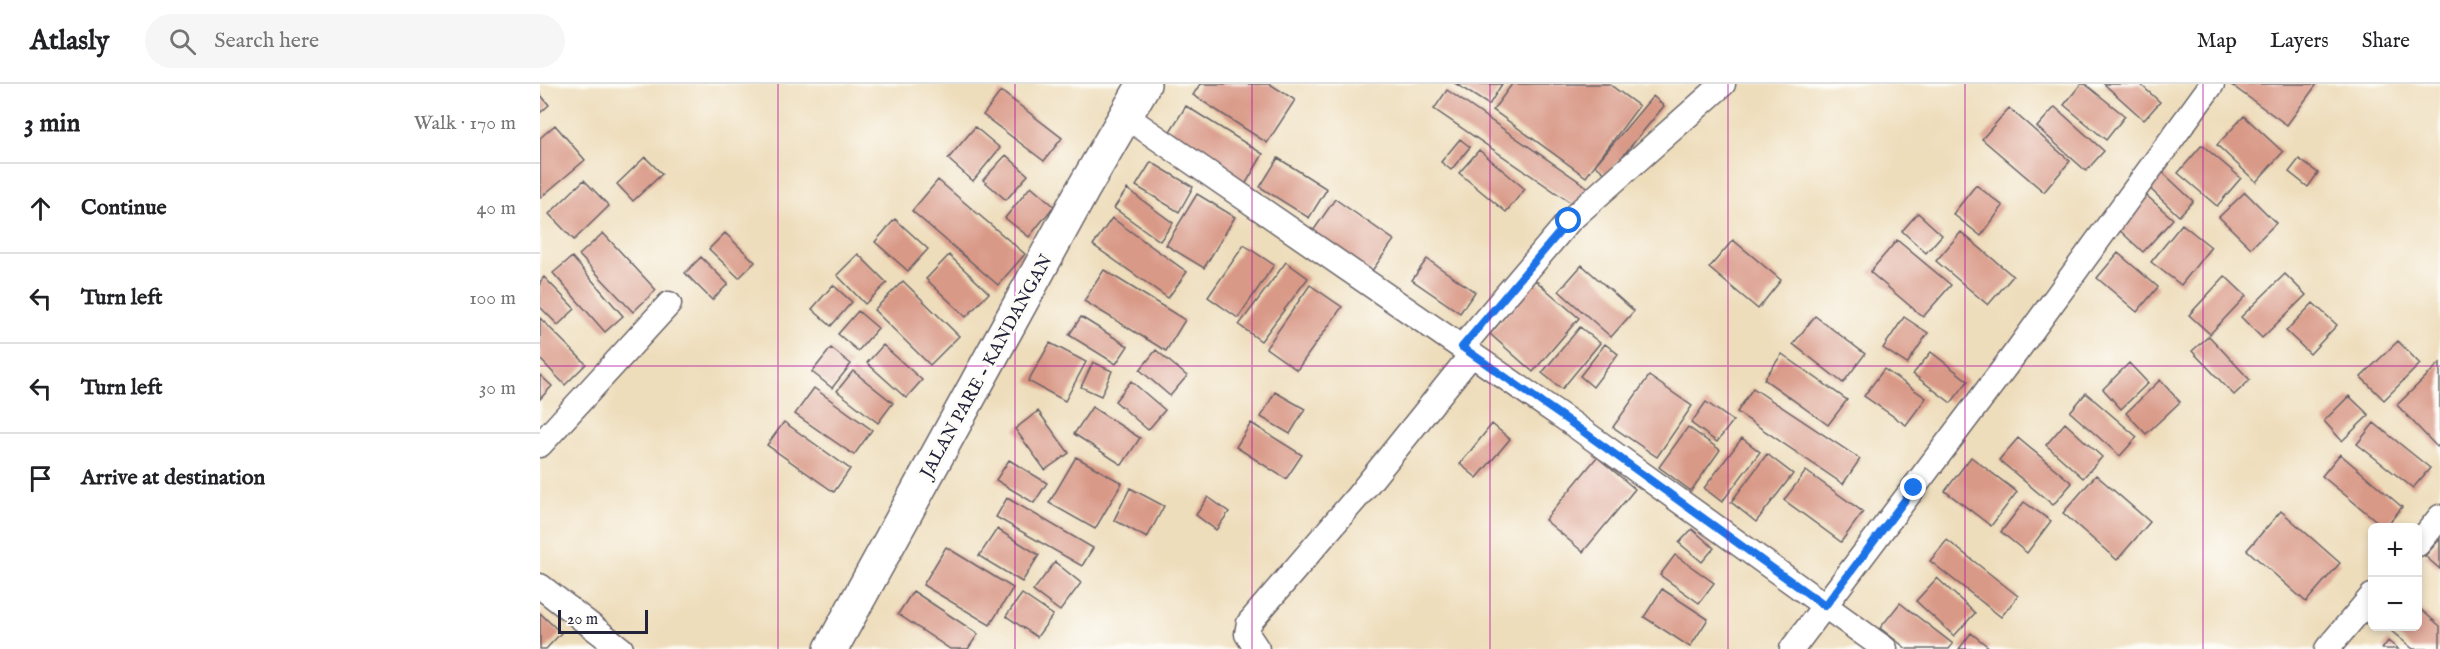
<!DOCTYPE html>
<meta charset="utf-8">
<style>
body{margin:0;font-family:"IM FELL English",serif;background:#f6f6f6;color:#202124}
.controls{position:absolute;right:18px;bottom:18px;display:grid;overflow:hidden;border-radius:9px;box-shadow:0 3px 9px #0003}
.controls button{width:54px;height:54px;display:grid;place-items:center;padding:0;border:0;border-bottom:2px solid #e0e0e0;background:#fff;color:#202124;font:30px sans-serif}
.scale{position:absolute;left:18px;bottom:15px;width:90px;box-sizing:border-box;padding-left:6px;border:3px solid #22223b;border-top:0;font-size:16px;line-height:21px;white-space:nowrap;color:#22223b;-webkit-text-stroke:4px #fdfcf7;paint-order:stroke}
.stop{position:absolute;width:18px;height:18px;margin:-14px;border:4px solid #1a73e8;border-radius:50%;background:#fff}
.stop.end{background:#1a73e8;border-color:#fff;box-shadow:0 2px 6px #0008}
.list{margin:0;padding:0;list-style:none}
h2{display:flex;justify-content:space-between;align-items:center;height:78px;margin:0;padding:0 24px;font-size:26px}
h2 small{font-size:20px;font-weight:400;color:#757577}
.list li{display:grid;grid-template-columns:39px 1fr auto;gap:18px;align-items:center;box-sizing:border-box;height:90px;padding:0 24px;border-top:2px solid #e0e0e0}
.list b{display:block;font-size:22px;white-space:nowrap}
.list em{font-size:20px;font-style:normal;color:#757577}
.icon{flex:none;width:33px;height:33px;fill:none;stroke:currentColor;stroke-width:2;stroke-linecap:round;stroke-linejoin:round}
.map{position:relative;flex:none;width:1900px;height:565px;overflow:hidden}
header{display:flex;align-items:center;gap:36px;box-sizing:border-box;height:84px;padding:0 30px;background:#fff;border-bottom:2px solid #e0e0e0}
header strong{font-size:28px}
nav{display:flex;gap:33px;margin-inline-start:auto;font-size:21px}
.search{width:420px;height:54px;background:#f6f6f6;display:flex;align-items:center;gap:15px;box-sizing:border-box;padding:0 21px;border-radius:33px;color:#757577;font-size:22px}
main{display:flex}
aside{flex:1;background:#fff}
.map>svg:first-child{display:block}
.building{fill:#d99987}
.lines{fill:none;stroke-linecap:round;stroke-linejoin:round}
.street-casing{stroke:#696368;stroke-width:27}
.primary-casing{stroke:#696368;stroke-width:36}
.street{stroke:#fff;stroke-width:24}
.primary{stroke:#fff;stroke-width:33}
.route{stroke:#1a73e8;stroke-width:8}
.grid{fill:none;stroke:#b5179e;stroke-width:1.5;stroke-opacity:0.55}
.labels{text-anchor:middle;stroke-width:6;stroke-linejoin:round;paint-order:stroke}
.street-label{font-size:18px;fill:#22223b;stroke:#fdfcf7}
</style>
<header>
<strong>Atlasly</strong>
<div class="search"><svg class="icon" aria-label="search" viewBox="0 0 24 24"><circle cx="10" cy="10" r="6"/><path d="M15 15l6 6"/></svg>Search here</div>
<nav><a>Map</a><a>Layers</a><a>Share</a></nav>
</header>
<main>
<aside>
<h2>3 min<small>Walk · 170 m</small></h2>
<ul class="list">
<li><svg class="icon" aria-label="ahead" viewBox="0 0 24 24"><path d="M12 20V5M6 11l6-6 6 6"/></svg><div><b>Continue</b></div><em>40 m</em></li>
<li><svg class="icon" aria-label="left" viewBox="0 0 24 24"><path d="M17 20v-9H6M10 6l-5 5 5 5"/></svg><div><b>Turn left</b></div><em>100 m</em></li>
<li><svg class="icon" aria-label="left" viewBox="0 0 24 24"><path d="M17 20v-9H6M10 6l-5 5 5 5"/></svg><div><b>Turn left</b></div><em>30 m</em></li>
<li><svg class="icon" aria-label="arrive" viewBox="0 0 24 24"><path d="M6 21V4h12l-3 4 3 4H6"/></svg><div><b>Arrive at destination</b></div></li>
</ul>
</aside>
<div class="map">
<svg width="1900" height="565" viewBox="0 0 1900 565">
<rect width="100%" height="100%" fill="#fdfcf7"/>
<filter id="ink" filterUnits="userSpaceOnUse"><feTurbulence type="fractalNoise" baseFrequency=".0167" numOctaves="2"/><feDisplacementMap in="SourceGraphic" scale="12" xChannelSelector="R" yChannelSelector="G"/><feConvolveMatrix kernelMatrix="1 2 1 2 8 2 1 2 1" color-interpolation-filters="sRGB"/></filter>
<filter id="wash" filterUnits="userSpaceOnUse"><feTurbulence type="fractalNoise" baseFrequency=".008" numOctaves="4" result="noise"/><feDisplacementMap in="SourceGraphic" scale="24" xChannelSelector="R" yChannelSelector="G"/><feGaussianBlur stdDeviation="1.35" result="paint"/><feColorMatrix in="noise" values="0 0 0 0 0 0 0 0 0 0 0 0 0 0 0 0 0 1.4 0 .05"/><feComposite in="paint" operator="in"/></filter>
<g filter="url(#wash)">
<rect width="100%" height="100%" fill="#edb"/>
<g id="blocks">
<!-- building -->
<path class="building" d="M660,0H730L755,16L727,59L653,11Z
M916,0H962L949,21Z
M972,0H1069L1099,22L1046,93L953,26Z
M1541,0H1545L1585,32L1566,56L1524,21Z
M1564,0H1600L1620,18L1604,36Z
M1690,0H1777L1747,41Z
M907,6L1050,105L1037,123L894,25Z
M461,7L522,54L504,77L443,31Z
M0,10L9,21L0,29Z
M1113,12L1124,22L1067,91L1055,81Z
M646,22L723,70L705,101L627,52Z
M1515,23L1564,67L1546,87L1497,43Z
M1469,24L1530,77L1504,108L1442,55Z
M1704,32L1743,68L1716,98L1677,61Z
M15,41L45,76L0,114V54Z
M435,43L460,64L433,97L408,75Z
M920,55L930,63L911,86L901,78Z
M1662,61L1701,94L1677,122L1638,89Z
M939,66L985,105L966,128L919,89Z
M466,71L488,91L466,116L443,96Z
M105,73L122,90L93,117L77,100Z
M738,74L787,105L769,134L720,103Z
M1759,75L1778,89L1768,103L1749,88Z
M611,78L653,103L639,128L596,102Z
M1617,83L1653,117L1639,132L1603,98Z
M44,96L69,122L34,156L9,130Z
M398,96L485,170L458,201L372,127Z
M1436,101L1463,122L1441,152L1413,130Z
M491,102L514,122L489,153L465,134Z
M587,105L633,139L620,157L574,124Z
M1705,108L1736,139L1711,164L1679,133Z
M657,110L695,133L664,184L626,161Z
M1606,111L1633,135L1603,168L1577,144Z
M795,115L854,156L829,191L771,150Z
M1378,129L1402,151L1386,169L1362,147Z
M572,134L647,188L628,214L553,161Z
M355,135L388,165L368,187L335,158Z
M1642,140L1671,163L1641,201L1611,178Z
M1421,148L1473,192L1448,221L1396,177Z
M63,149L116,206L93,228L39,171Z
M185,149L215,178L199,194L169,165Z
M1193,156L1241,196L1218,225L1169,184Z
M1357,156L1411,201L1383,233L1330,188Z
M704,161L734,181L698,234L668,213Z
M1578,169L1618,203L1597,228L1557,194Z
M318,170L347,199L325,220L297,191Z
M409,171L449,209L426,233L386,195Z
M32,173L83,232L65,248L13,189Z
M161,173L188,200L172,216L145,189Z
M887,175L935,208L920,229L872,196Z
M746,178L768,194L721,257L699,241Z
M1042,181L1094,227L1071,253L1019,207Z
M564,186L645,236L626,267L544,217Z
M1745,190L1766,211L1722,254L1701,233Z
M1685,192L1706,212L1670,250L1649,231Z
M4,193L35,225L18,241L0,223V198Z
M995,196L1039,234L993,288L950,250Z
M363,197L419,252L390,281L334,226Z
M293,201L312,218L291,242L272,225Z
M770,201L802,223L757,286L726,264Z
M1773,219L1797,241L1770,270L1746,247Z
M318,227L338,244L318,267L298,250Z
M1275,232L1325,270L1303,299L1253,260Z
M541,233L588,262L576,280L529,251Z
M1364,233L1388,249L1367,280L1343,264Z
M0,234L46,280L25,301L0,275Z
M1040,243L1060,259L1022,305L1002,289Z
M1669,252L1710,296L1694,311L1652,267Z
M1858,257L1880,280L1844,316L1821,293Z
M510,259L546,278L525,317L488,297Z
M1065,260L1078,270L1053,303L1040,292Z
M343,261L382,296L366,314L327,279Z
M291,264L311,280L292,304L272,288Z
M616,266L647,292L630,312L600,286Z
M1391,268L1428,297L1411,319L1373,290Z
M1242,270L1307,316L1288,341L1224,295Z
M553,278L572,287L561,312L541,303Z
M1589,279L1608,299L1581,325L1563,305Z
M1900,279V360L1897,363L1857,321Z
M1344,285L1386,314L1366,341L1324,312Z
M313,287L353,319L338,339L297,307Z
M0,291L12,302L0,315Z
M1109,292L1152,322L1117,373L1073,343Z
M1620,296L1640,318L1606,350L1586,329Z
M591,297L625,326L608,346L575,317Z
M274,304L332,346L314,371L255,330Z
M1213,304L1320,375L1303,400L1197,328Z
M735,308L765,325L750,350L721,333Z
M1546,309L1597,353L1580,372L1530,328Z
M1809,312L1829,331L1802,357L1784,337Z
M1166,318L1193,337L1177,358L1151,339Z
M552,323L600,354L582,381L534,350Z
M498,327L529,369L505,386L475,345Z
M244,338L310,385L294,408L227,361Z
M711,339L762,371L746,395L696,363Z
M1525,339L1562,373L1543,394L1506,361Z
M1834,339L1890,384L1873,404L1817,360Z
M952,340L970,355L937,394L920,380Z
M1148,343L1180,366L1151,407L1119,383Z
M1202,354L1220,368L1182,418L1164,404Z
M1478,354L1532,399L1513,421L1459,376Z
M1227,370L1253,390L1216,438L1191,418Z
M1800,370L1862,423L1845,444L1782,392Z
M536,373L582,399L555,445L509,419Z
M1057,373L1095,405L1043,468L1005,436Z
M1431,373L1477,408L1451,442L1405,407Z
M469,376L507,399L494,419L456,396Z
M1266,387L1323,428L1301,458L1244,416Z
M1556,391L1610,438L1577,476L1523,429Z
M590,404L624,422L607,454L574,436Z
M668,413L689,428L676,446L656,431Z
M467,414L553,464L542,482L456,433Z
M1484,418L1511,437L1487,469L1461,448Z
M1741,427L1800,479L1766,518L1707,466Z
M457,445L499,471L482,498L439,472Z
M1152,445L1174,464L1162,478L1139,459Z
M1900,455V485L1885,472Z
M1407,456L1478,512L1461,533L1390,477Z
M406,463L473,504L450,541L383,501Z
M1135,471L1174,499L1159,519L1120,491Z
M515,478L541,499L520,527L493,507Z
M1397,494L1435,529L1414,552L1376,517Z
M1122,505L1168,535L1150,563L1104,533Z
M373,507L438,550L428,565H410L358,530Z
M482,510L513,531L497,553L466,532Z
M1360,519L1413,560L1409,565H1367L1340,544Z
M1878,523L1900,542V565H1873L1850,546L1853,542H1878Z
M0,529L21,549L6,565H0Z
M1431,549L1451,565H1419Z
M1848,557L1858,565H1842Z"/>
</g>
</g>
<g filter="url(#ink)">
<use href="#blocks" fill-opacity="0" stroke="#696368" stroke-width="1.5"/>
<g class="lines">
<!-- street casing -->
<g class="street-casing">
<path id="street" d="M584,31L1030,338L1345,565
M922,263L1029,137L1183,0
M0,361L129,220
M1878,460L1900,433
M0,502L81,565
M717,565L707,550L709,539L818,412L932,270
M1252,565L1477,267L1672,0
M1787,565L1832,512"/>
</g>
<!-- primary casing -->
<g class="primary-casing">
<path id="primary" d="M291,565L542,107L604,0"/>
</g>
<!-- street -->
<use href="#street" class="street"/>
<!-- primary -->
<use href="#primary" class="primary"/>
</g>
</g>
<g class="lines" filter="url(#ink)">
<!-- route -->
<path class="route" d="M1029,137L922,263L1030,338L1285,522L1374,404"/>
</g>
<!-- grid -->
<path class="grid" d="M238,0V565M475,0V565M712,0V565M950,0V565M1188,0V565M1425,0V565M1663,0V565M0,282H1900"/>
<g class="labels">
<!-- street labels -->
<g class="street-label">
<text transform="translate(446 282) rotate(-61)" y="6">JALAN PARE - KANDANGAN</text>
</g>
</g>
</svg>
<div class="controls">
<button>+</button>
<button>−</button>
</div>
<div class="scale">20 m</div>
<div class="stop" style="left:1029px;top:137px"></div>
<div class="stop end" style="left:1374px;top:404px"></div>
</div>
</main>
